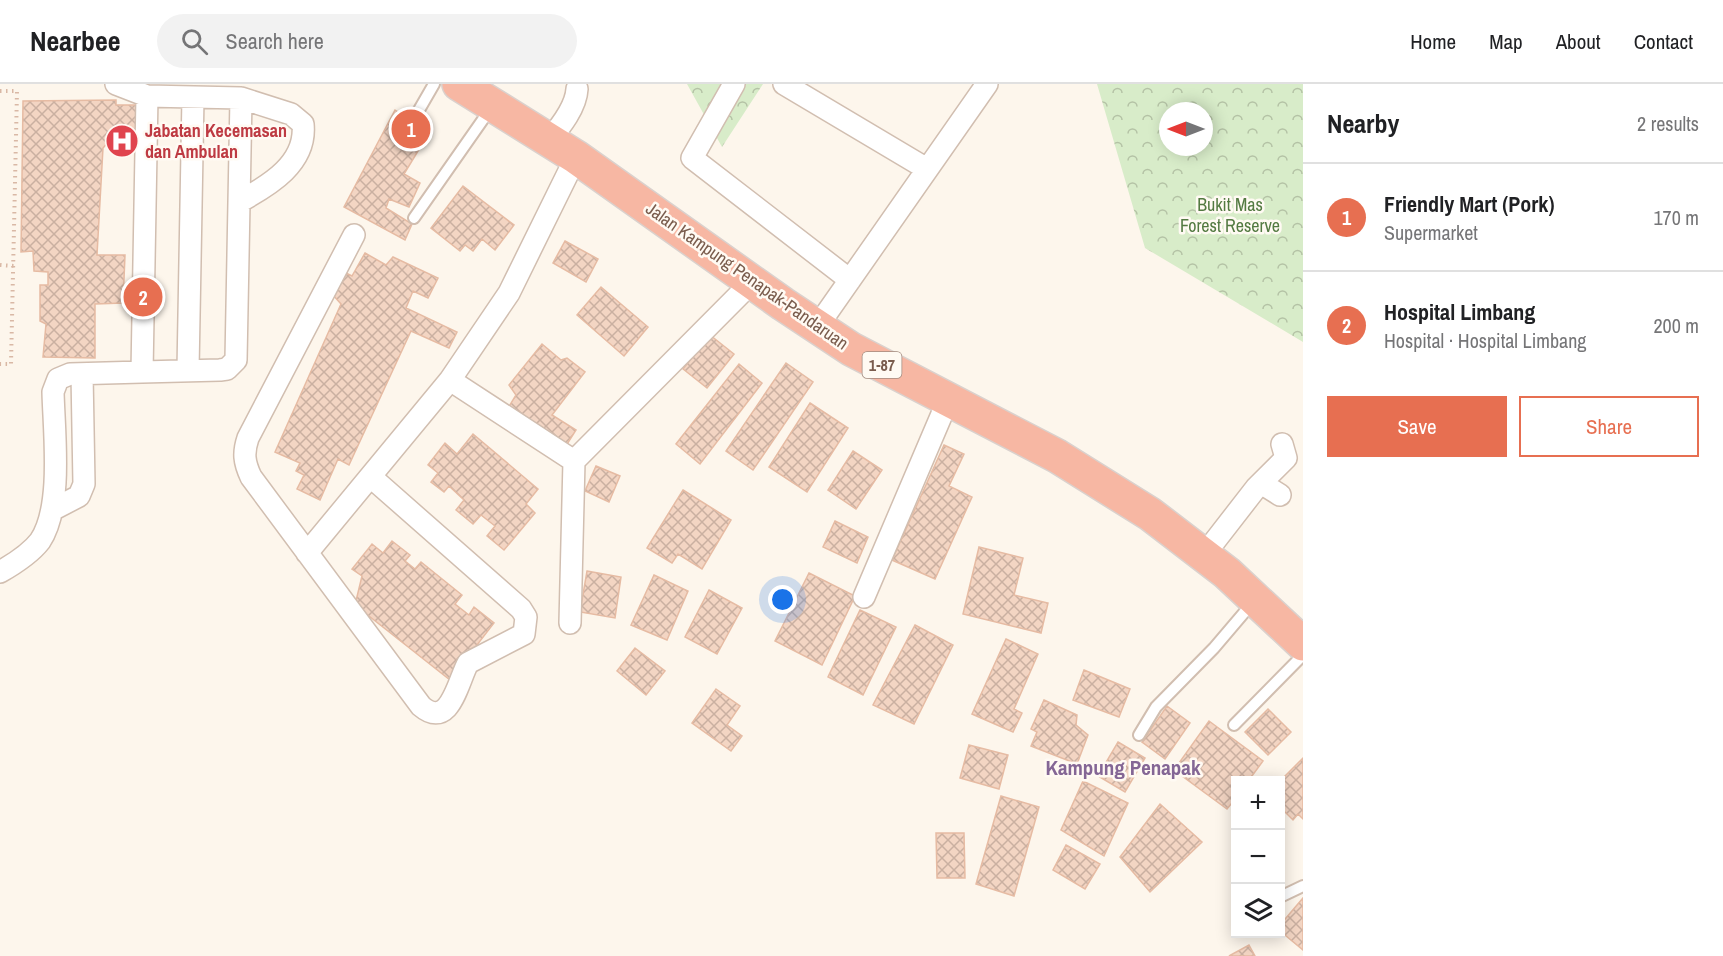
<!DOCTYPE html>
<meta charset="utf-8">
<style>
body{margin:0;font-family:"Archivo Narrow",sans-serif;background:#f2f2f2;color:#202124}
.controls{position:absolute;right:18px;bottom:18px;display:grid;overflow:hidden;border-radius:0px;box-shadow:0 3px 15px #0003}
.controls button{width:54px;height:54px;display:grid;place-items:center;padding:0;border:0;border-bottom:2px solid #e0e0e0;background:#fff;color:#202124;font:30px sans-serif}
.compass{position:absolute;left:1159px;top:18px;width:54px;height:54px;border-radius:50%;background:#fff;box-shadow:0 3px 15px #0003;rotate:270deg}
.you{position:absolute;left:783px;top:516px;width:21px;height:21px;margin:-15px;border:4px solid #fff;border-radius:50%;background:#1a73e8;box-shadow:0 0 0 9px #1a73e833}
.badge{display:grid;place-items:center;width:39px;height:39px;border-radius:50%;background:#e76f51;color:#fff;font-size:20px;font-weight:700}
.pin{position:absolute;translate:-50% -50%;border:3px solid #fff;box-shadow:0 2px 6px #0006}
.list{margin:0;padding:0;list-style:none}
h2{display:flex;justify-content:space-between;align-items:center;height:78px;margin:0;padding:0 24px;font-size:26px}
h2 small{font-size:20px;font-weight:400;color:#757577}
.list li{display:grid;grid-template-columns:39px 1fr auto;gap:18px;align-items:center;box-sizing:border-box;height:108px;padding:0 24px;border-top:2px solid #e0e0e0}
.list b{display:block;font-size:22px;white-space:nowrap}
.list p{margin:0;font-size:20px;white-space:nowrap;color:#757577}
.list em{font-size:20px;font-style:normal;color:#757577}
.actions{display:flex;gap:12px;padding:18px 24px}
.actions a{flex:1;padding:14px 0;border:2px solid #e76f51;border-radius:0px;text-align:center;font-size:21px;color:#e76f51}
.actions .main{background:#e76f51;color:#fff}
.icon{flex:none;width:33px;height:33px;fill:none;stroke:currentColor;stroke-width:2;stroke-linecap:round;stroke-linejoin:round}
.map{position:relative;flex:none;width:1303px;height:872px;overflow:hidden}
header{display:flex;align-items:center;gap:36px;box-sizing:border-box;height:84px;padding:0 30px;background:#fff;border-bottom:2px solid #e0e0e0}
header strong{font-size:28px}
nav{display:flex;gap:33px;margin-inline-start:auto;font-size:21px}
.search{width:420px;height:54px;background:#f2f2f2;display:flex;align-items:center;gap:15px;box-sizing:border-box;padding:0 21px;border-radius:33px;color:#757577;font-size:22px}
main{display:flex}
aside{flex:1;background:#fff}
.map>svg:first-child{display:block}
.forest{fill:url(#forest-crowns);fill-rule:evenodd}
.building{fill:url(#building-cross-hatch);stroke:#e6bba3;stroke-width:1.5}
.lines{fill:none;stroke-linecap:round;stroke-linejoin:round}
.lane-casing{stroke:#d1beb0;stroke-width:14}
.street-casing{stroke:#d1beb0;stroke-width:24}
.highway-casing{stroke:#dad1cd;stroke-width:36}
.path{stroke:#d9b8a5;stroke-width:4;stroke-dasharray:1.5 4.5;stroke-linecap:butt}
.lane{stroke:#fff;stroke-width:10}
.street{stroke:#fff;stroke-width:21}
.highway{stroke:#f7b7a3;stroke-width:33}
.labels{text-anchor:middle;stroke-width:5;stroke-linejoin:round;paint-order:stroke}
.shield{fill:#fffaf3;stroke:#a28b7f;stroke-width:1.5}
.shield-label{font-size:16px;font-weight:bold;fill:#7a5c4d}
.health-label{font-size:18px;font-weight:bold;fill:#be3a42;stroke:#fffaf3;text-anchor:start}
.park-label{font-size:18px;fill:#537a41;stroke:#fffaf3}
.street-label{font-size:18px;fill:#7a5c4d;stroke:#fffaf3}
.quarter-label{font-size:21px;font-weight:bold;fill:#846695;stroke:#fffaf3}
</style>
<header>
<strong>Nearbee</strong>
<div class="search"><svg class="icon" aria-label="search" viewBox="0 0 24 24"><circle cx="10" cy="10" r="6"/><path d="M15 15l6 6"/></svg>Search here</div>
<nav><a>Home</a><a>Map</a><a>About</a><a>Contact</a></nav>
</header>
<main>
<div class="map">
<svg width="1303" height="872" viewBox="0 0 1303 872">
<defs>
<pattern id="forest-crowns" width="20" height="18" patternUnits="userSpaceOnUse" patternTransform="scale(1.5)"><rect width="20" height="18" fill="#d8ecc9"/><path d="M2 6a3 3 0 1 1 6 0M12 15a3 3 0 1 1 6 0" fill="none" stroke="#b4c2a5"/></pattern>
<pattern id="building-cross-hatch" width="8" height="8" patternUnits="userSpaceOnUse" patternTransform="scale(1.5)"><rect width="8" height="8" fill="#f3d5c3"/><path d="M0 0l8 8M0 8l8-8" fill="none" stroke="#cab0a1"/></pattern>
</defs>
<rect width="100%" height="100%" fill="#fdf6ec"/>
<!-- forest -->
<path class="forest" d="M687,0H763L722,63Z
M1097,0H1303V258L1145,164ZM1168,27H1204V63H1168Z"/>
<!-- building -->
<path class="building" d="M116,16V21H146L144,49L117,48L103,64L97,171H125L123,219L95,220V274L43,273L46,240L40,237V201H48V188L34,187L33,167L21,168L23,17Z
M395,26L429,49L404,90L420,99L409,123L389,115L386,124L412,140L405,156L344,123Z
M463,102L514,141L495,166L482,155L473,167L465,161L460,167L431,144Z
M565,157L598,175L586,198L553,179Z
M365,169L386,181L393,173L438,194L428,214L413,207L406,224L457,248L449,264L411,247L349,381L338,375L320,416L297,405L304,391L296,387L300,379L275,368L341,220L332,210L344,188L352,192Z
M601,203L648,243L624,272L577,231Z
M710,251L734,270L707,304L683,285Z
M542,260L561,276L567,274L585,288L552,331L576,346L564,365L505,329L516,311L509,301Z
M786,279L813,298L753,386L726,367Z
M739,280L762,299L700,380L676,360Z
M810,319L848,344L807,408L769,383Z
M473,350L538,405L526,420L535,429L504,466L487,452L495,442L481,431L473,440L456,426L464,416L449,402L444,408L431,398L438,389L428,381L445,359L457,370Z
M944,361L964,370L949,402L972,413L935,495L892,476Z
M853,367L882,386L856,425L828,406Z
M596,382L620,392L609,418L585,407Z
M683,406L731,436L702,485L678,470L672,479L647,464Z
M835,437L868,453L857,479L823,463Z
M392,457L410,471L405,477L415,485L421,478L462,511L455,520L469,531L474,523L494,539L450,596L355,521L362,492L352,485L372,460L383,469Z
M979,463L1023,474L1014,511L1048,519L1041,549L963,530Z
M587,487L621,493L615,534L580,528Z
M809,489L855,512L822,581L775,557Z
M654,491L688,507L667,556L631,541Z
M709,506L742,524L717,570L685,553Z
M860,526L896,543L863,611L828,593Z
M915,541L953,561L914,640L873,621Z
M1006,555L1038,570L1014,625L1022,629L1013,648L972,630Z
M635,564L665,587L646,611L617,587Z
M1084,586L1130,605L1119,633L1073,616Z
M716,605L740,622L727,641L742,652L731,667L692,639Z
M1044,616L1077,631L1076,641L1088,651L1077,680L1031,662L1037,648L1031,645Z
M1167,622L1190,639L1165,675L1142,658Z
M1268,625L1291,648L1268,671L1245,648Z
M1209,637L1263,677L1249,696H1236V714L1227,725L1174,686Z
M1118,658L1145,674L1125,708L1098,692Z
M969,661L1008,671L999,705L960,694Z
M1303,674V735L1298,730L1293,736L1282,725L1280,730V697Z
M1083,697L1128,719L1104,772L1061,746Z
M1001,712L1039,723L1014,812L976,800Z
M1160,720L1202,758L1150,808L1120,773Z
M936,749H964L965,794H937Z
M1066,761L1100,780L1085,805L1053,786Z
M1303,814V866L1280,847V841Z
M1249,861L1255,872H1229Z"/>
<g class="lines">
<!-- lane casing -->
<g class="lane-casing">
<path id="lane" d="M419,26L434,0
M414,134L491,24
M1234,641L1303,571
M1139,651L1156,623L1214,564L1254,517
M1280,813L1303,802"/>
</g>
<!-- street casing -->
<g class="street-casing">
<path id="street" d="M116,0L147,12L241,14L291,30L303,40C307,79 270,101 239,118
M734,0L692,74L850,196
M784,0L927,85
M147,12L142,288L220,286L227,285L236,276L241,14
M549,56C561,42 576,23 577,5
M354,151L248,354C243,369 244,378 251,393L421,622C450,647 458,597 468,579L524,550L526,533L521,525L371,393
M817,243L987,0
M188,286L193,13
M450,296L574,377
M1261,399L1280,411
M54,425L79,412L84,400L82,290
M307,469L450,296L509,209L576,73
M1204,471L1256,404L1286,374L1282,360
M0,488C14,480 30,470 40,457C63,423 54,349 53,308L58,295L70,290L142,288
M864,513L948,316
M570,539L574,377L752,198"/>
</g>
<!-- highway casing -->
<g class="highway-casing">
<path id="highway" d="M459,0L576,73L783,220L851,265L1057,372L1150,430L1227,489L1303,560"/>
</g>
<!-- path -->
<path class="path" d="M0,7H17L11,280H0
M0,181L14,182"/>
<!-- lane -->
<use href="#lane" class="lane"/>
<!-- street -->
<use href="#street" class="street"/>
<!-- highway -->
<use href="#highway" class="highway"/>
</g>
<!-- icons -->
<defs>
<g id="hospital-disc" transform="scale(1.725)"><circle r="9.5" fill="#e0444e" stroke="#fffaf3"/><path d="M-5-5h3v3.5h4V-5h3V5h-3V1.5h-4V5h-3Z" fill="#fff"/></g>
</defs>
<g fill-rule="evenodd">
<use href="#hospital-disc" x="122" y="57"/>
</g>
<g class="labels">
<!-- shield labels -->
<rect class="shield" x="862.5" y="268" width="39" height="26" rx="4.5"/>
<g class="shield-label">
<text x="882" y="287">1-87</text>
</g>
<!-- health labels -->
<g class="health-label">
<text x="145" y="53">Jabatan Kecemasan<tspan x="145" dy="21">dan Ambulan</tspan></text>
</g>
<!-- park labels -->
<g class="park-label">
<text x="1230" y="127">Bukit Mas<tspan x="1230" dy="21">Forest Reserve</tspan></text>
</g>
<!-- street labels -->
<g class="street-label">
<text transform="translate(747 192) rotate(35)" y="6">Jalan Kampung Penapak-Pandaruan</text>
</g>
<!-- quarter labels -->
<g class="quarter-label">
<text x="1123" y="691">Kampung Penapak</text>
</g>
</g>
</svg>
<div class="controls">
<button>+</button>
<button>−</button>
<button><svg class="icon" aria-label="layers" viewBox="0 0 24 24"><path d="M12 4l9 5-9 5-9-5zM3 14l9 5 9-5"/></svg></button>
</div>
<svg class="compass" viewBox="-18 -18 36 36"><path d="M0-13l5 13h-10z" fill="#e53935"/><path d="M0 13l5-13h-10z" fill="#757577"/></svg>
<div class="you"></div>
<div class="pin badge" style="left:411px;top:45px">1</div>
<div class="pin badge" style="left:143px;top:213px">2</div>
</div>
<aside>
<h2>Nearby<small>2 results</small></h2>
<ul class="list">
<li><span class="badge">1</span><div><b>Friendly Mart (Pork)</b><p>Supermarket</p></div><em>170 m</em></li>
<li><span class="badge">2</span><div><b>Hospital Limbang</b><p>Hospital · Hospital Limbang</p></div><em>200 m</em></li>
</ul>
<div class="actions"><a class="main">Save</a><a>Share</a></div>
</aside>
</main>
